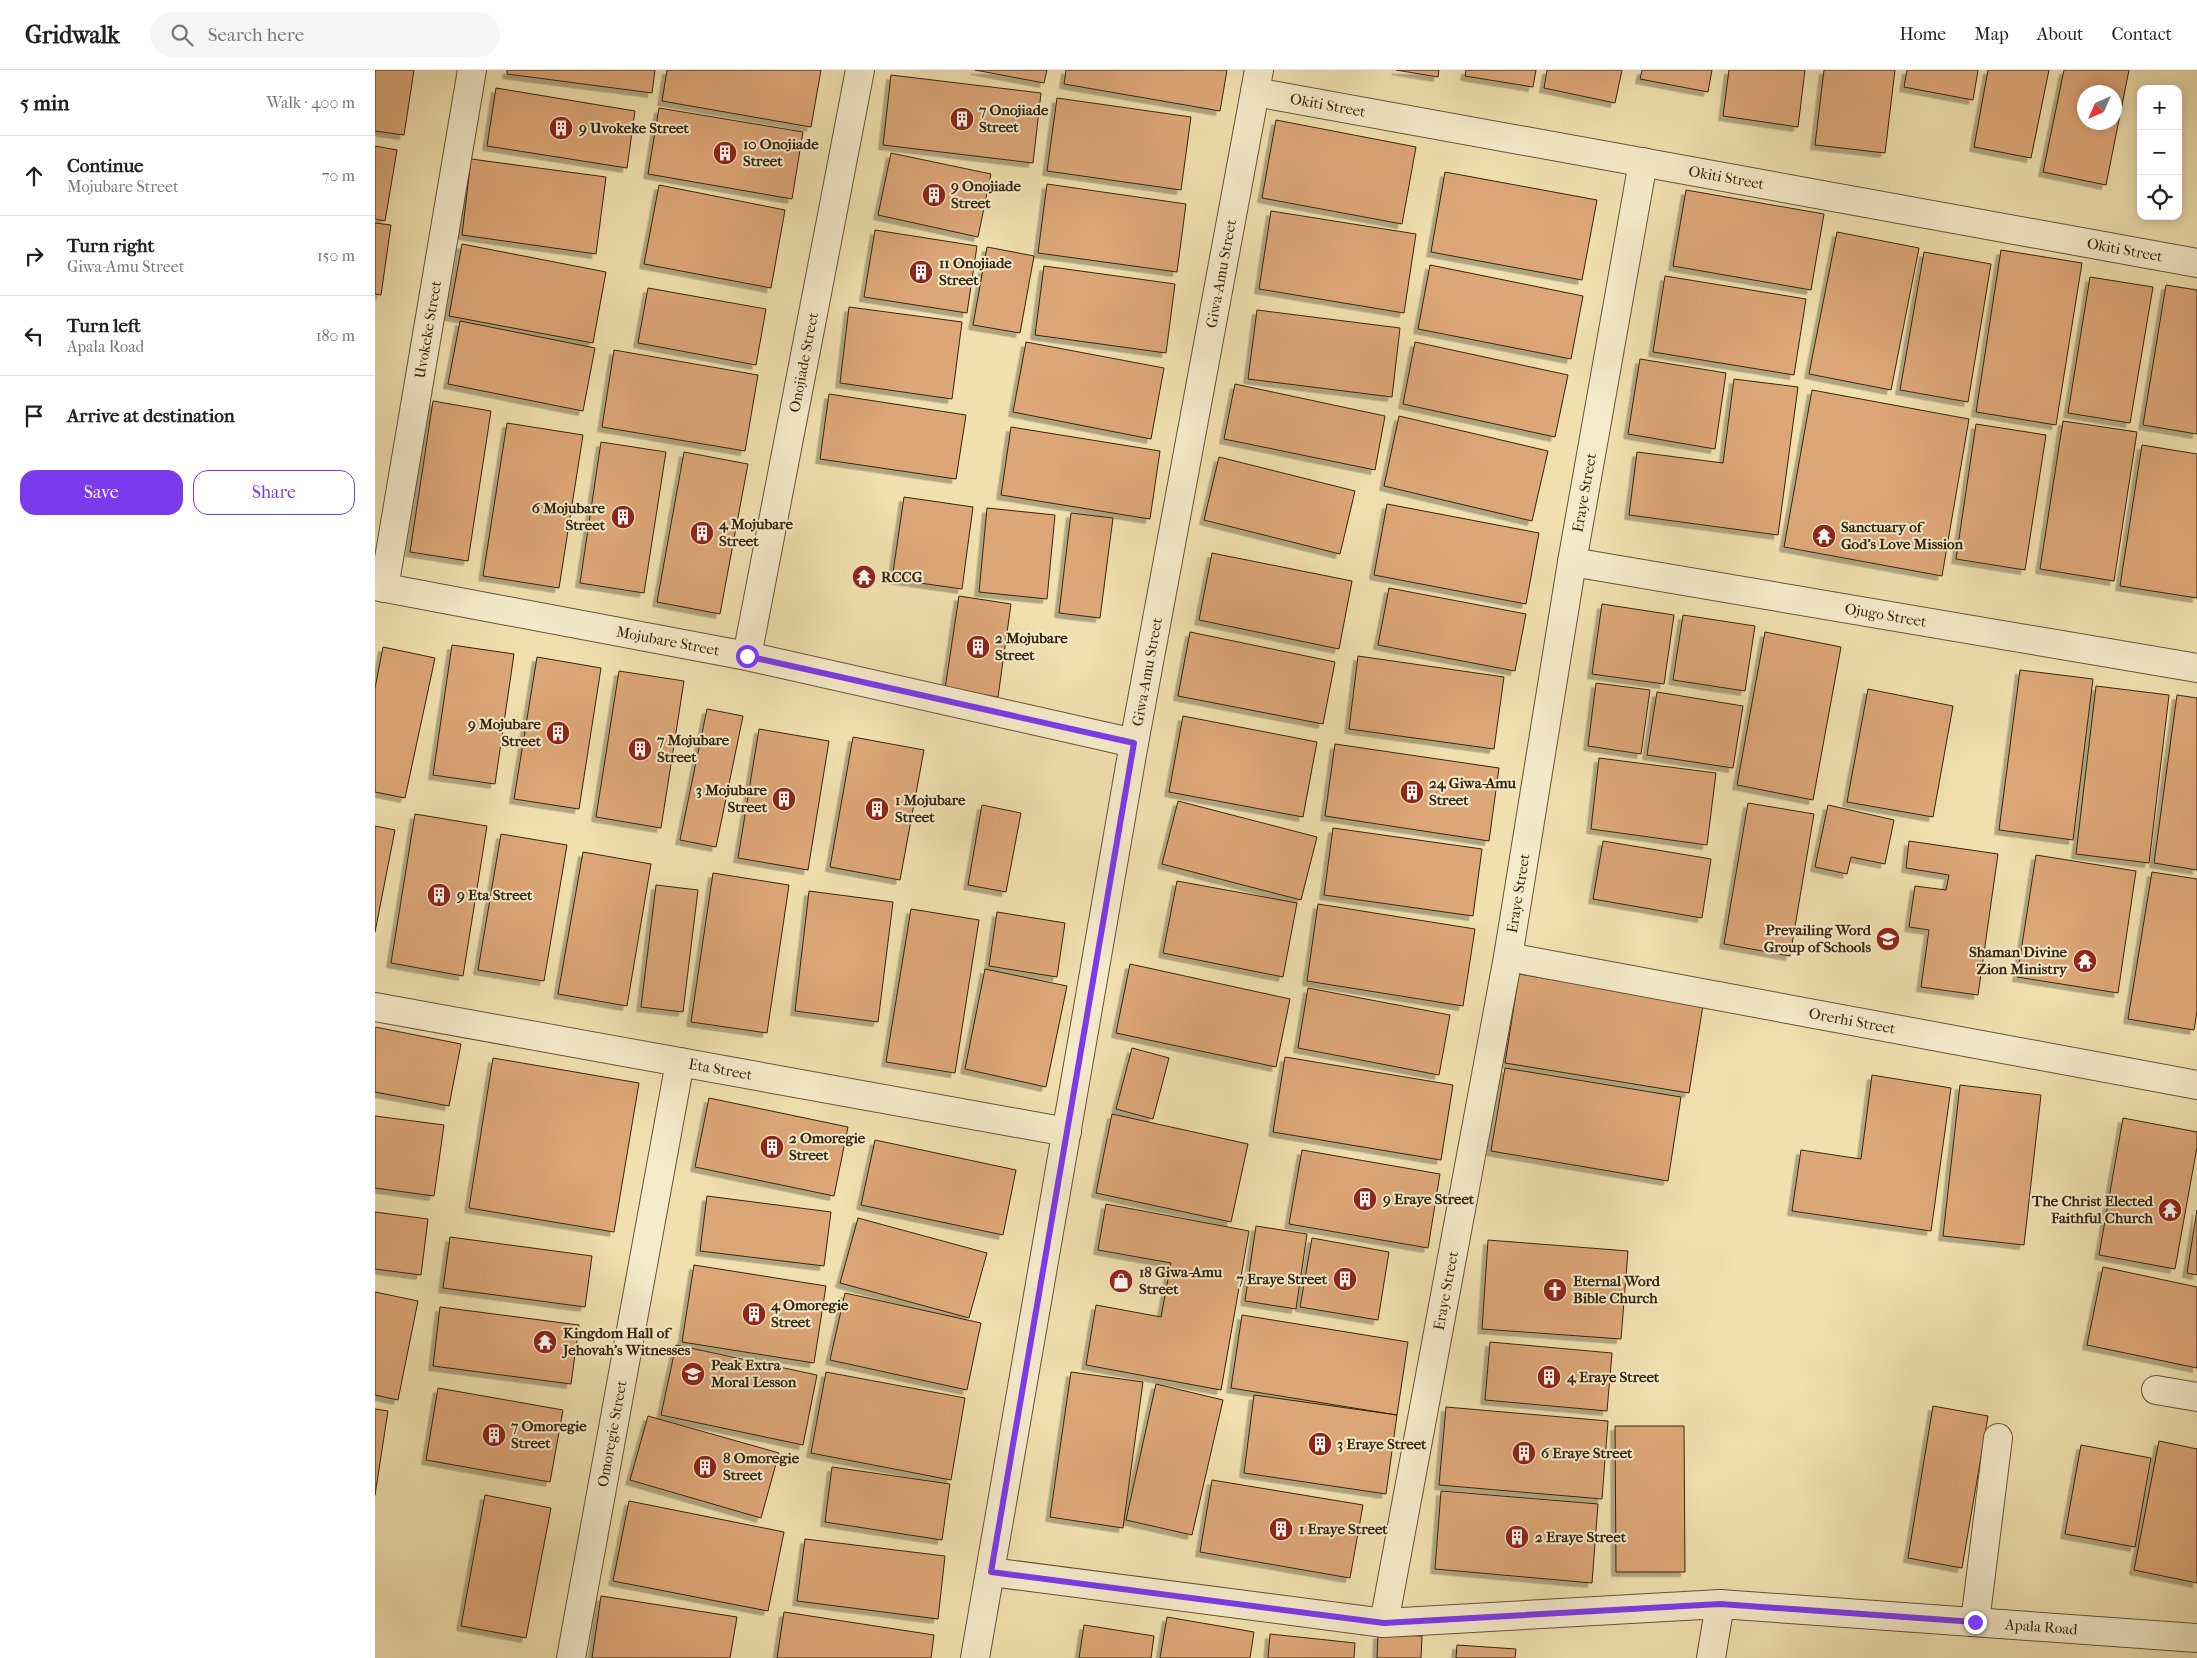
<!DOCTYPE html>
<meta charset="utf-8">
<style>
body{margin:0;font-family:"IM FELL French Canon",serif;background:#f6f6f6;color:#222}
.controls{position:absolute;right:15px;top:15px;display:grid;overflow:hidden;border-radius:10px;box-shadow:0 2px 12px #0003}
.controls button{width:45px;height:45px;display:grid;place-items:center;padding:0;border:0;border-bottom:1px solid #e0e0e0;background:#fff;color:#222;font:25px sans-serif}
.compass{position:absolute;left:1702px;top:15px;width:45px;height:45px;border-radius:50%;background:#fff;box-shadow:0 2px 12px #0003;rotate:225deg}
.stop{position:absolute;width:15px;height:15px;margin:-11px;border:4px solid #7c3aed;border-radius:50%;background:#fff}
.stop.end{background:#7c3aed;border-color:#fff;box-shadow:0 1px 5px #0008}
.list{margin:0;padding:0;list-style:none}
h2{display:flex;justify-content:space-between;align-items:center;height:65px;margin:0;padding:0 20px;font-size:21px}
h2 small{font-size:16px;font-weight:400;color:#767676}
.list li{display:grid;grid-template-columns:32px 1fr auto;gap:15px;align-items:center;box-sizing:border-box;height:80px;padding:0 20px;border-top:1px solid #e0e0e0}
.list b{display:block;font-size:19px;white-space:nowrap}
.list p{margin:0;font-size:16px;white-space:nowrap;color:#767676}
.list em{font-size:16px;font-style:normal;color:#767676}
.actions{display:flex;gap:10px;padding:15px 20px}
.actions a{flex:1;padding:11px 0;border:1px solid #7c3aed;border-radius:15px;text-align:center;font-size:18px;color:#7c3aed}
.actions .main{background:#7c3aed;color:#fff}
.icon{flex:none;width:28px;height:28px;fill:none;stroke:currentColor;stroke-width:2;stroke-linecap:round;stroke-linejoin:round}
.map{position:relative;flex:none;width:1822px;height:1588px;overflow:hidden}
header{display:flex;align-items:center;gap:30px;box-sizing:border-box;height:70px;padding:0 25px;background:#fff;border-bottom:1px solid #e0e0e0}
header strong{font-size:24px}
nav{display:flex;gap:28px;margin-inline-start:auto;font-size:18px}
.search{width:350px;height:45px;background:#f6f6f6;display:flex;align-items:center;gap:12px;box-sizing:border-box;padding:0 18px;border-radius:28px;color:#767676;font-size:19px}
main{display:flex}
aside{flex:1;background:#fff}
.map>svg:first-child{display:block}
.building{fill:#dda677;stroke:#35250f;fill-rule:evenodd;filter:url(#shadow)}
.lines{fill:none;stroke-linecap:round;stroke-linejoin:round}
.street-casing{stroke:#645437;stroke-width:30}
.street{stroke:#f5ebcb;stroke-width:28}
.route{stroke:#7c3aed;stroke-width:6}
.labels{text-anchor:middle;stroke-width:4;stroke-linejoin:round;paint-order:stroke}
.street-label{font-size:15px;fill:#35250f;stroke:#f5ebcb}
.poi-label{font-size:15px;font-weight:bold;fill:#35250f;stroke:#f5ebcb;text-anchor:start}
</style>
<header>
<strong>Gridwalk</strong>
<div class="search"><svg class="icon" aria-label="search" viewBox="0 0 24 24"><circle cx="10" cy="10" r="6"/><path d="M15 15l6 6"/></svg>Search here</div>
<nav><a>Home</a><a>Map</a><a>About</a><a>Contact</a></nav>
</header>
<main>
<aside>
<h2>5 min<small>Walk · 400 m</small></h2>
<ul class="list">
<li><svg class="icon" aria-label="ahead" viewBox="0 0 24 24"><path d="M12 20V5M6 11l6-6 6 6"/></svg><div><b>Continue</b><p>Mojubare Street</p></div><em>70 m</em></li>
<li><svg class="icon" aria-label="right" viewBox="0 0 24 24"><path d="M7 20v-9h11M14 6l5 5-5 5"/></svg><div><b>Turn right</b><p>Giwa-Amu Street</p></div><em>150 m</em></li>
<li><svg class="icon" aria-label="left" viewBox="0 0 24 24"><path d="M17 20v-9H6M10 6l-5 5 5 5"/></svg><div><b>Turn left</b><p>Apala Road</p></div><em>180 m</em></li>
<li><svg class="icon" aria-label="arrive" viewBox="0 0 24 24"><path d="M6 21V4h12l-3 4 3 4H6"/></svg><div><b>Arrive at destination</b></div></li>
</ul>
<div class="actions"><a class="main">Save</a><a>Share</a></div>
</aside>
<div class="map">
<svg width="1822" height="1588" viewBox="0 0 1822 1588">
<defs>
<filter id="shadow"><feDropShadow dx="-4.5" dy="4.5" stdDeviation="0" flood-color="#0004"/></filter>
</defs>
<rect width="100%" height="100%" fill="#f0e0af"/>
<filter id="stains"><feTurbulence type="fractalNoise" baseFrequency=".004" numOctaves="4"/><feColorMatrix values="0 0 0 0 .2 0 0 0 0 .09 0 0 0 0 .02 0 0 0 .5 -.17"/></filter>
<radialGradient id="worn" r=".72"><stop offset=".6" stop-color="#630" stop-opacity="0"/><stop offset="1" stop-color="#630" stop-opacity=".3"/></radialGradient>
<!-- building -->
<path class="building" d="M0,0H39L29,65L0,61Z
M132,0H280L277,23L132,4Z
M292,0H446L436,57L287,31Z
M600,0H672L669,13Z
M691,0H852L845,41L689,14Z
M1021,0H1064L1063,7Z
M1091,0H1161L1158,17L1090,6Z
M1172,0H1247L1240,33L1169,18Z
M1267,0H1337L1333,22L1265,9Z
M1354,0H1430L1423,57L1348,46Z
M1449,0H1520L1510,83L1440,75Z
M1532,0H1603L1598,30L1529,17Z
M1613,0H1674L1656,88L1599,77Z
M1689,0H1754L1731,115L1668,102ZM1710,22H1740V52H1710Z
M516,5L666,23L658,93L508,75Z
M121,18L260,41L252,98L112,76Z
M682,28L816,47L806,120L672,101Z
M284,38L428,62L417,129L273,104Z
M901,50L1041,77L1027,154L887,128Z
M0,76L22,80L10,151L0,149Z
M516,83L616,104L603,167L503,145Z
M96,89L231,107L221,184L87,165Z
M1070,102L1222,130L1207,210L1056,182Z
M672,114L811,134L802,202L663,183Z
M284,115L410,140L396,218L269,194Z
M1311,120L1449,144L1436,220L1298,196Z
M896,141L1041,164L1029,243L884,219Z
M0,153L16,155L6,225L0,224Z
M500,160L602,176L592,243L489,227Z
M1462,162L1544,178L1516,320L1434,304Z
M87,174L231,202L218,273L74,246Z
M612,177L659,186L645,263L598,255Z
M1626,180L1707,193L1681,355L1601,342Z
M1549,182L1616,194L1593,332L1525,320Z
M1055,195L1208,226L1196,289L1043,259Z
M669,196L800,214L791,283L660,265Z
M1290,206L1431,229L1419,305L1278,282Z
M1715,207L1778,217L1755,353L1693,343Z
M1791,215L1822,220V364L1768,355Z
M273,218L391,239L381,295L263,273Z
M474,237L587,252L577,329L465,313Z
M882,240L1025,258L1017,327L873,309Z
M85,251L220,278L208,341L73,314Z
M651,272L789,298L776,369L638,342Z
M1040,272L1193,305L1180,367L1028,334Z
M239,280L383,305L370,381L227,357Z
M1265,289L1351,303L1340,379L1253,364Z
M1359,309L1423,317L1403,465L1254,445L1262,382L1348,393Z
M860,314L1010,346L1000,400L849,369Z
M1437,320L1594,349L1567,506L1409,477Z
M454,324L591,345L581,409L445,389Z
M58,331L116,341L93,491L35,482Z
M1024,346L1173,381L1157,451L1009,416Z
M1688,351L1762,362L1739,511L1665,499Z
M132,353L208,365L184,518L108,506Z
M1601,354L1671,365L1650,500L1581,489Z
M636,357L785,381L775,449L626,425Z
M226,372L291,382L269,523L205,513Z
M1767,375L1822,384V528L1745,516Z
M309,382L373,394L345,544L282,532Z
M844,387L980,421L965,484L829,450Z
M529,427L598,437L587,519L517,509Z
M1012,434L1164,463L1151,534L999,505Z
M612,438L680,445L672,529L604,522Z
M696,443L738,448L725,548L684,543Z
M837,483L977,511L964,579L824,550Z
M1014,518L1151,544L1140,601L1003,575Z
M584,526L636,534L623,627L570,619Z
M1227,534L1299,545L1289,614L1217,604Z
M1308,545L1380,556L1370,621L1298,610Z
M815,562L960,592L948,654L803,626Z
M1390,562L1466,577L1438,730L1362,715Z
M77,575L139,584L120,714L58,705Z
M8,577L60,588L30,728L0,722V618Z
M983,586L1129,607L1119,679L974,659Z
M162,587L226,598L204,739L139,729Z
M1645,600L1718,609L1698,770L1624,760Z
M244,601L309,611L286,758L221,747Z
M1221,613L1275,620L1266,684L1213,676Z
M1721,616L1794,625L1774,793L1701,784Z
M1493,619L1578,636L1558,747L1472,732Z
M1282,622L1368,636L1358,698L1272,685Z
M1802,625L1822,628V800L1779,793Z
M332,639L368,646L341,777L305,770Z
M808,646L942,672L928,747L794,722Z
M384,659L454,671L433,800L363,788Z
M478,667L549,680L525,810L455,797Z
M960,674L1124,698L1114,771L950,746Z
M1224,688L1341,703L1332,775L1216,759Z
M803,731L942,767L926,830L787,794Z
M1373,733L1439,744L1415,886L1349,874Z
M607,735L646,743L631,822L593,815Z
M1453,735L1519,750L1510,794L1476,787L1472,804L1440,797Z
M40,744L112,756L88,906L16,893Z
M0,756L20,760L0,862Z
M958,758L1107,779L1098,846L949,825Z
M126,764L192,775L169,911L103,900Z
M1228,771L1336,789L1327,848L1218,829Z
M1534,771L1623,784L1603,925L1546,917L1554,860L1534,857L1540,816L1571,820L1574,805L1531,798Z
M208,782L276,794L252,936L183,924Z
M1661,785L1761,801L1743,923L1642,907Z
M1777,802L1822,809V941L1819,960L1753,949Z
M338,803L414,815L392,963L316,952Z
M802,811L922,833L908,907L788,883Z
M281,815L323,820L308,942L266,937Z
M434,821L518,832L503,952L420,941Z
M943,834L1100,859L1088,936L932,911Z
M536,839L604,850L580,1003L511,992Z
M622,842L690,853L682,907L614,896Z
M755,894L915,929L901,997L741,963Z
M610,899L692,916L671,1017L590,999Z
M1144,904L1328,935L1314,1023L1130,993Z
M933,918L1075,945L1064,1005L923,978Z
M0,957L86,974L74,1036L0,1022Z
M757,978L794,988L778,1049L741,1039Z
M910,987L1078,1015L1066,1090L898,1062Z
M118,988L264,1013L239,1162L94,1138Z
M1130,998L1306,1027L1293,1111L1116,1081Z
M1497,1005L1576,1018L1556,1161L1417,1141L1426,1080L1486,1089Z
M1585,1015L1666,1025L1649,1175L1568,1166Z
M334,1028L473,1057L459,1126L320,1097Z
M737,1044L873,1074L856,1152L721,1123Z
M0,1046L69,1055L59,1126L0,1118Z
M1748,1048L1822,1062V1077L1800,1199L1724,1185Z
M500,1070L641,1100L628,1165L486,1135Z
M927,1080L1065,1104L1053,1178L914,1154Z
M332,1126L456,1142L449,1196L325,1181Z
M731,1134L874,1161L846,1320L711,1295L721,1235L786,1247L796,1193L723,1180Z
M1822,1140V1205L1812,1203Z
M0,1142L53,1149L46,1205L0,1199Z
M483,1148L612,1183L594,1248L465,1213Z
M881,1156L932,1164L921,1239L870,1231Z
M75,1167L217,1186L210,1237L68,1218Z
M937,1168L1014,1182L1003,1250L925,1237Z
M1113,1170L1253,1181L1246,1269L1107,1259Z
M319,1195L451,1216L439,1293L307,1272Z
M1728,1197L1822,1217V1298L1712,1275Z
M0,1222L43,1231L23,1330L0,1325Z
M470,1223L606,1253L592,1320L455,1290Z
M65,1237L204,1255L196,1314L58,1296Z
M867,1245L1033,1272L1022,1345L856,1318Z
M1115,1272L1237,1283L1232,1341L1110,1330Z
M301,1275L442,1305L428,1375L286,1345Z
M451,1302L590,1328L576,1410L436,1383Z
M696,1302L768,1312L748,1458L675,1447Z
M781,1314L848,1330L817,1465L751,1450Z
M63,1318L188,1340L175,1412L51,1390Z
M879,1325L1022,1345L1011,1424L869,1403Z
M1558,1336L1613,1346L1587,1498L1533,1488Z
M1071,1337L1233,1351L1227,1429L1064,1415Z
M0,1339L13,1341L0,1425Z
M273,1346L404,1383L386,1448L255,1410Z
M1240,1356H1309L1310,1502H1241Z
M1784,1371L1822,1379V1513L1759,1500Z
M1706,1375L1776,1388L1760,1477L1690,1464Z
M457,1397L575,1414L567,1470L450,1452Z
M837,1410L988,1435L975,1508L825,1482Z
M1066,1421L1223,1434L1217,1513L1060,1499Z
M110,1425L176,1438L151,1568L86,1556Z
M254,1431L409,1462L393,1541L238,1511Z
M430,1469L570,1486L563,1549L422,1531Z
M226,1526L362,1547L355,1588H217Z
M409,1542L559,1565L556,1588H402Z
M792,1547L879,1562L875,1588H785Z
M709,1555L779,1566L776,1588H704Z
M895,1564L980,1573L979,1588H893Z
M1003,1564L1047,1566L1046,1588H1002Z
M1082,1575L1141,1579L1140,1588H1081Z"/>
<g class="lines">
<!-- street casing -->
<g class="street-casing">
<g id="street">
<path id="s1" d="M880,22L1822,193"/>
<path id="s2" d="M1197,492L1822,598"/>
<path id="s3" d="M0,516L372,586L759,673"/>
<path id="s4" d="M9,518L97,0"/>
<path id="s5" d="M372,586L485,0"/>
<path id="s6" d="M1133,887L1822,1015"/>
<path id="s7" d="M0,937L692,1062"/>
<path d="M1781,1320L1822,1327"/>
<path id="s8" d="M616,1502L1009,1553L1345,1534L1822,1568"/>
<path d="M1600,1552L1623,1368"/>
<path id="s9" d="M1009,1553L1133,887L1197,492L1268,92"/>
<path id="s10" d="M196,1588L305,992"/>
<path id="s11" d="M600,1588L759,673L884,0"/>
<path d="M1336,1588L1345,1534"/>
</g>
</g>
<!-- street -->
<use href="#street" class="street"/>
</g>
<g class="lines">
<!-- route -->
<path class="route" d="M372,586L759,673L616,1502L1009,1553L1345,1534L1600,1552"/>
</g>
<!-- icons -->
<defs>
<g id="building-disc" transform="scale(1.25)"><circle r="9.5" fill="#8f2418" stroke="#f5ebcb"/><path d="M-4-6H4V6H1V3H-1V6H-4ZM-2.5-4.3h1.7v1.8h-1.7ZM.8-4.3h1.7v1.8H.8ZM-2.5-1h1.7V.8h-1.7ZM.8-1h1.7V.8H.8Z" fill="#fff"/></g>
<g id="temple-disc" transform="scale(1.25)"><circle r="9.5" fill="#8f2418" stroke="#f5ebcb"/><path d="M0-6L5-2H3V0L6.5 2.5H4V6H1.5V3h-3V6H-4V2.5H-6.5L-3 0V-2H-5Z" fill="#fff"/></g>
<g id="school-disc" transform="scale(1.25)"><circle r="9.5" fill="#8f2418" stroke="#f5ebcb"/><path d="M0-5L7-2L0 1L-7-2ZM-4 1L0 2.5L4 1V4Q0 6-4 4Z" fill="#fff"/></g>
<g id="shop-disc" transform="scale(1.25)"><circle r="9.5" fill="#8f2418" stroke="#f5ebcb"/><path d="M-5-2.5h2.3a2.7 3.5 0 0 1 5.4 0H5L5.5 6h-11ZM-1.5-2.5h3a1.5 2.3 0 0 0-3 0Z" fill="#fff"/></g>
<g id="church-disc" transform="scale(1.25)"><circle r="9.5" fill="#8f2418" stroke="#f5ebcb"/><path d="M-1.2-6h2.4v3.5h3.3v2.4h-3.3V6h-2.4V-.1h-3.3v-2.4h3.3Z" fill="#fff"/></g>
</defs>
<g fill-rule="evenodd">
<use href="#building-disc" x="587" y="49"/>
<use href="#building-disc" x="186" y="58"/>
<use href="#building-disc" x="350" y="83"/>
<use href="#building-disc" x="559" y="125"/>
<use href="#building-disc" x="546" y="202"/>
<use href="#building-disc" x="248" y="447"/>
<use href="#building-disc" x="327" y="463"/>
<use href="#temple-disc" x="1449" y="466"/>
<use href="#temple-disc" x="489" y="507"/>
<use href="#building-disc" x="603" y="577"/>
<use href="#building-disc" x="183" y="663"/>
<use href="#building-disc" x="265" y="679"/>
<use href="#building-disc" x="1037" y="722"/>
<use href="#building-disc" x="409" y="729"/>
<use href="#building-disc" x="502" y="739"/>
<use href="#building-disc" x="64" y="825"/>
<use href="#school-disc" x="1513" y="869"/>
<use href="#temple-disc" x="1710" y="891"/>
<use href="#building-disc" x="397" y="1077"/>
<use href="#building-disc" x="990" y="1129"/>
<use href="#temple-disc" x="1795" y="1140"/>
<use href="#building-disc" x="970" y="1209"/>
<use href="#shop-disc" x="746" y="1211"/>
<use href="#church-disc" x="1180" y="1220"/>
<use href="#building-disc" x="379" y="1244"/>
<use href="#temple-disc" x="170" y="1272"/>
<use href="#school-disc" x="318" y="1304"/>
<use href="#building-disc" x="1174" y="1307"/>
<use href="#building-disc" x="119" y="1365"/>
<use href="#building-disc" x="945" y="1374"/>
<use href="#building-disc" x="1149" y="1383"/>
<use href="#building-disc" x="330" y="1397"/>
<use href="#building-disc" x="906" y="1459"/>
<use href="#building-disc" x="1142" y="1467"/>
</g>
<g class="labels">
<!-- street labels -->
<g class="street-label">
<text dy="5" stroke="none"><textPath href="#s1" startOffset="74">Okiti Street</textPath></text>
<text dy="5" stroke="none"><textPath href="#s1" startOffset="479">Okiti Street</textPath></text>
<text dy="5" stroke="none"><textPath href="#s1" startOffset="884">Okiti Street</textPath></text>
<text dy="5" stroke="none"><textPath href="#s11" startOffset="1406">Giwa-Amu Street</textPath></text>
<text dy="5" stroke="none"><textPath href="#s4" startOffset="262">Uvokeke Street</textPath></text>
<text dy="5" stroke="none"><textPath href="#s5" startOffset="299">Onojiade Street</textPath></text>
<text dy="5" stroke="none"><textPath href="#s9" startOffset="1148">Eraye Street</textPath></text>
<text dy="5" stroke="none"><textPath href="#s2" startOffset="318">Ojugo Street</textPath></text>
<text dy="5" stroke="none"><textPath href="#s3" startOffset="298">Mojubare Street</textPath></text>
<text dy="5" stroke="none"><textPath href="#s11" startOffset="1001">Giwa-Amu Street</textPath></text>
<text dy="5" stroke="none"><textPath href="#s9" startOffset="742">Eraye Street</textPath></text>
<text dy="5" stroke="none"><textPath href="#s6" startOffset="350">Orerhi Street</textPath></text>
<text dy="5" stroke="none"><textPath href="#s7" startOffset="351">Eta Street</textPath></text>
<text dy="5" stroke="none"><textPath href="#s9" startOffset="338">Eraye Street</textPath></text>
<text dy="5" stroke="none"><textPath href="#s10" startOffset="228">Omoregie Street</textPath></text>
<text dy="5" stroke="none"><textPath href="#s8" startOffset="1055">Apala Road</textPath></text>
</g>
<!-- poi labels -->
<g class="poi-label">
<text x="604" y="45">7 Onojiade<tspan x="604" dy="17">Street</tspan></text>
<text x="204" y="63">9 Uvokeke Street</text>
<text x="368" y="79">10 Onojiade<tspan x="368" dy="17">Street</tspan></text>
<text x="576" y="121">9 Onojiade<tspan x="576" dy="17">Street</tspan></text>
<text x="564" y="198">11 Onojiade<tspan x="564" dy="17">Street</tspan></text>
<text x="230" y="443" text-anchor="end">6 Mojubare<tspan x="230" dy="17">Street</tspan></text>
<text x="344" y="459">4 Mojubare<tspan x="344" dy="17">Street</tspan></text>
<text x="1466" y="462">Sanctuary of<tspan x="1466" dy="17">God's Love Mission</tspan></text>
<text x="506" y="512">RCCG</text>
<text x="620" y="573">2 Mojubare<tspan x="620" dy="17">Street</tspan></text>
<text x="166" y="659" text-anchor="end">9 Mojubare<tspan x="166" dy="17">Street</tspan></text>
<text x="282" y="675">7 Mojubare<tspan x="282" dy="17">Street</tspan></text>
<text x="1054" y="718">24 Giwa-Amu<tspan x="1054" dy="17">Street</tspan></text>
<text x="392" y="725" text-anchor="end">3 Mojubare<tspan x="392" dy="17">Street</tspan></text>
<text x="520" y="735">1 Mojubare<tspan x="520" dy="17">Street</tspan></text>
<text x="82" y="830">9 Eta Street</text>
<text x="1496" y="865" text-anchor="end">Prevailing Word<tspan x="1496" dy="17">Group of Schools</tspan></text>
<text x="1692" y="887" text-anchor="end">Shaman Divine<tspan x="1692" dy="17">Zion Ministry</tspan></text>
<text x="414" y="1073">2 Omoregie<tspan x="414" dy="17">Street</tspan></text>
<text x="1008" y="1134">9 Eraye Street</text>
<text x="1778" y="1136" text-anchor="end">The Christ Elected<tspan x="1778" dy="17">Faithful Church</tspan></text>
<text x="764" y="1207">18 Giwa-Amu<tspan x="764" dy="17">Street</tspan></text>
<text x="952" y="1214" text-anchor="end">7 Eraye Street</text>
<text x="1198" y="1216">Eternal Word<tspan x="1198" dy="17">Bible Church</tspan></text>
<text x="396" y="1240">4 Omoregie<tspan x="396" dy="17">Street</tspan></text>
<text x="188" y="1268">Kingdom Hall of<tspan x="188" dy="17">Jehovah's Witnesses</tspan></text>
<text x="336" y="1300">Peak Extra<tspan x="336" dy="17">Moral Lesson</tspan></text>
<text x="1192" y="1312">4 Eraye Street</text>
<text x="136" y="1361">7 Omoregie<tspan x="136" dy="17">Street</tspan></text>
<text x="962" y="1379">3 Eraye Street</text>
<text x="1166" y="1388">6 Eraye Street</text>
<text x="348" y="1393">8 Omoregie<tspan x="348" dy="17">Street</tspan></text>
<text x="924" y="1464">1 Eraye Street</text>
<text x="1160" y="1472">2 Eraye Street</text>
</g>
</g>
<rect width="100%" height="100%" filter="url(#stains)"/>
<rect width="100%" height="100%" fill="url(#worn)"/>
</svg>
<div class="controls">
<button>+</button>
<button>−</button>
<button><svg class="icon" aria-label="locate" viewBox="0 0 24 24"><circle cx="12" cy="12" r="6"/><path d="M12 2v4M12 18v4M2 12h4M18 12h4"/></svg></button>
</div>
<svg class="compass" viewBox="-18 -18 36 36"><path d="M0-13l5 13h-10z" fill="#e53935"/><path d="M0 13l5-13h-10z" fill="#767676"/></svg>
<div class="stop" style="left:372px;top:586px"></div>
<div class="stop end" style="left:1600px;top:1552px"></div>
</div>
</main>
